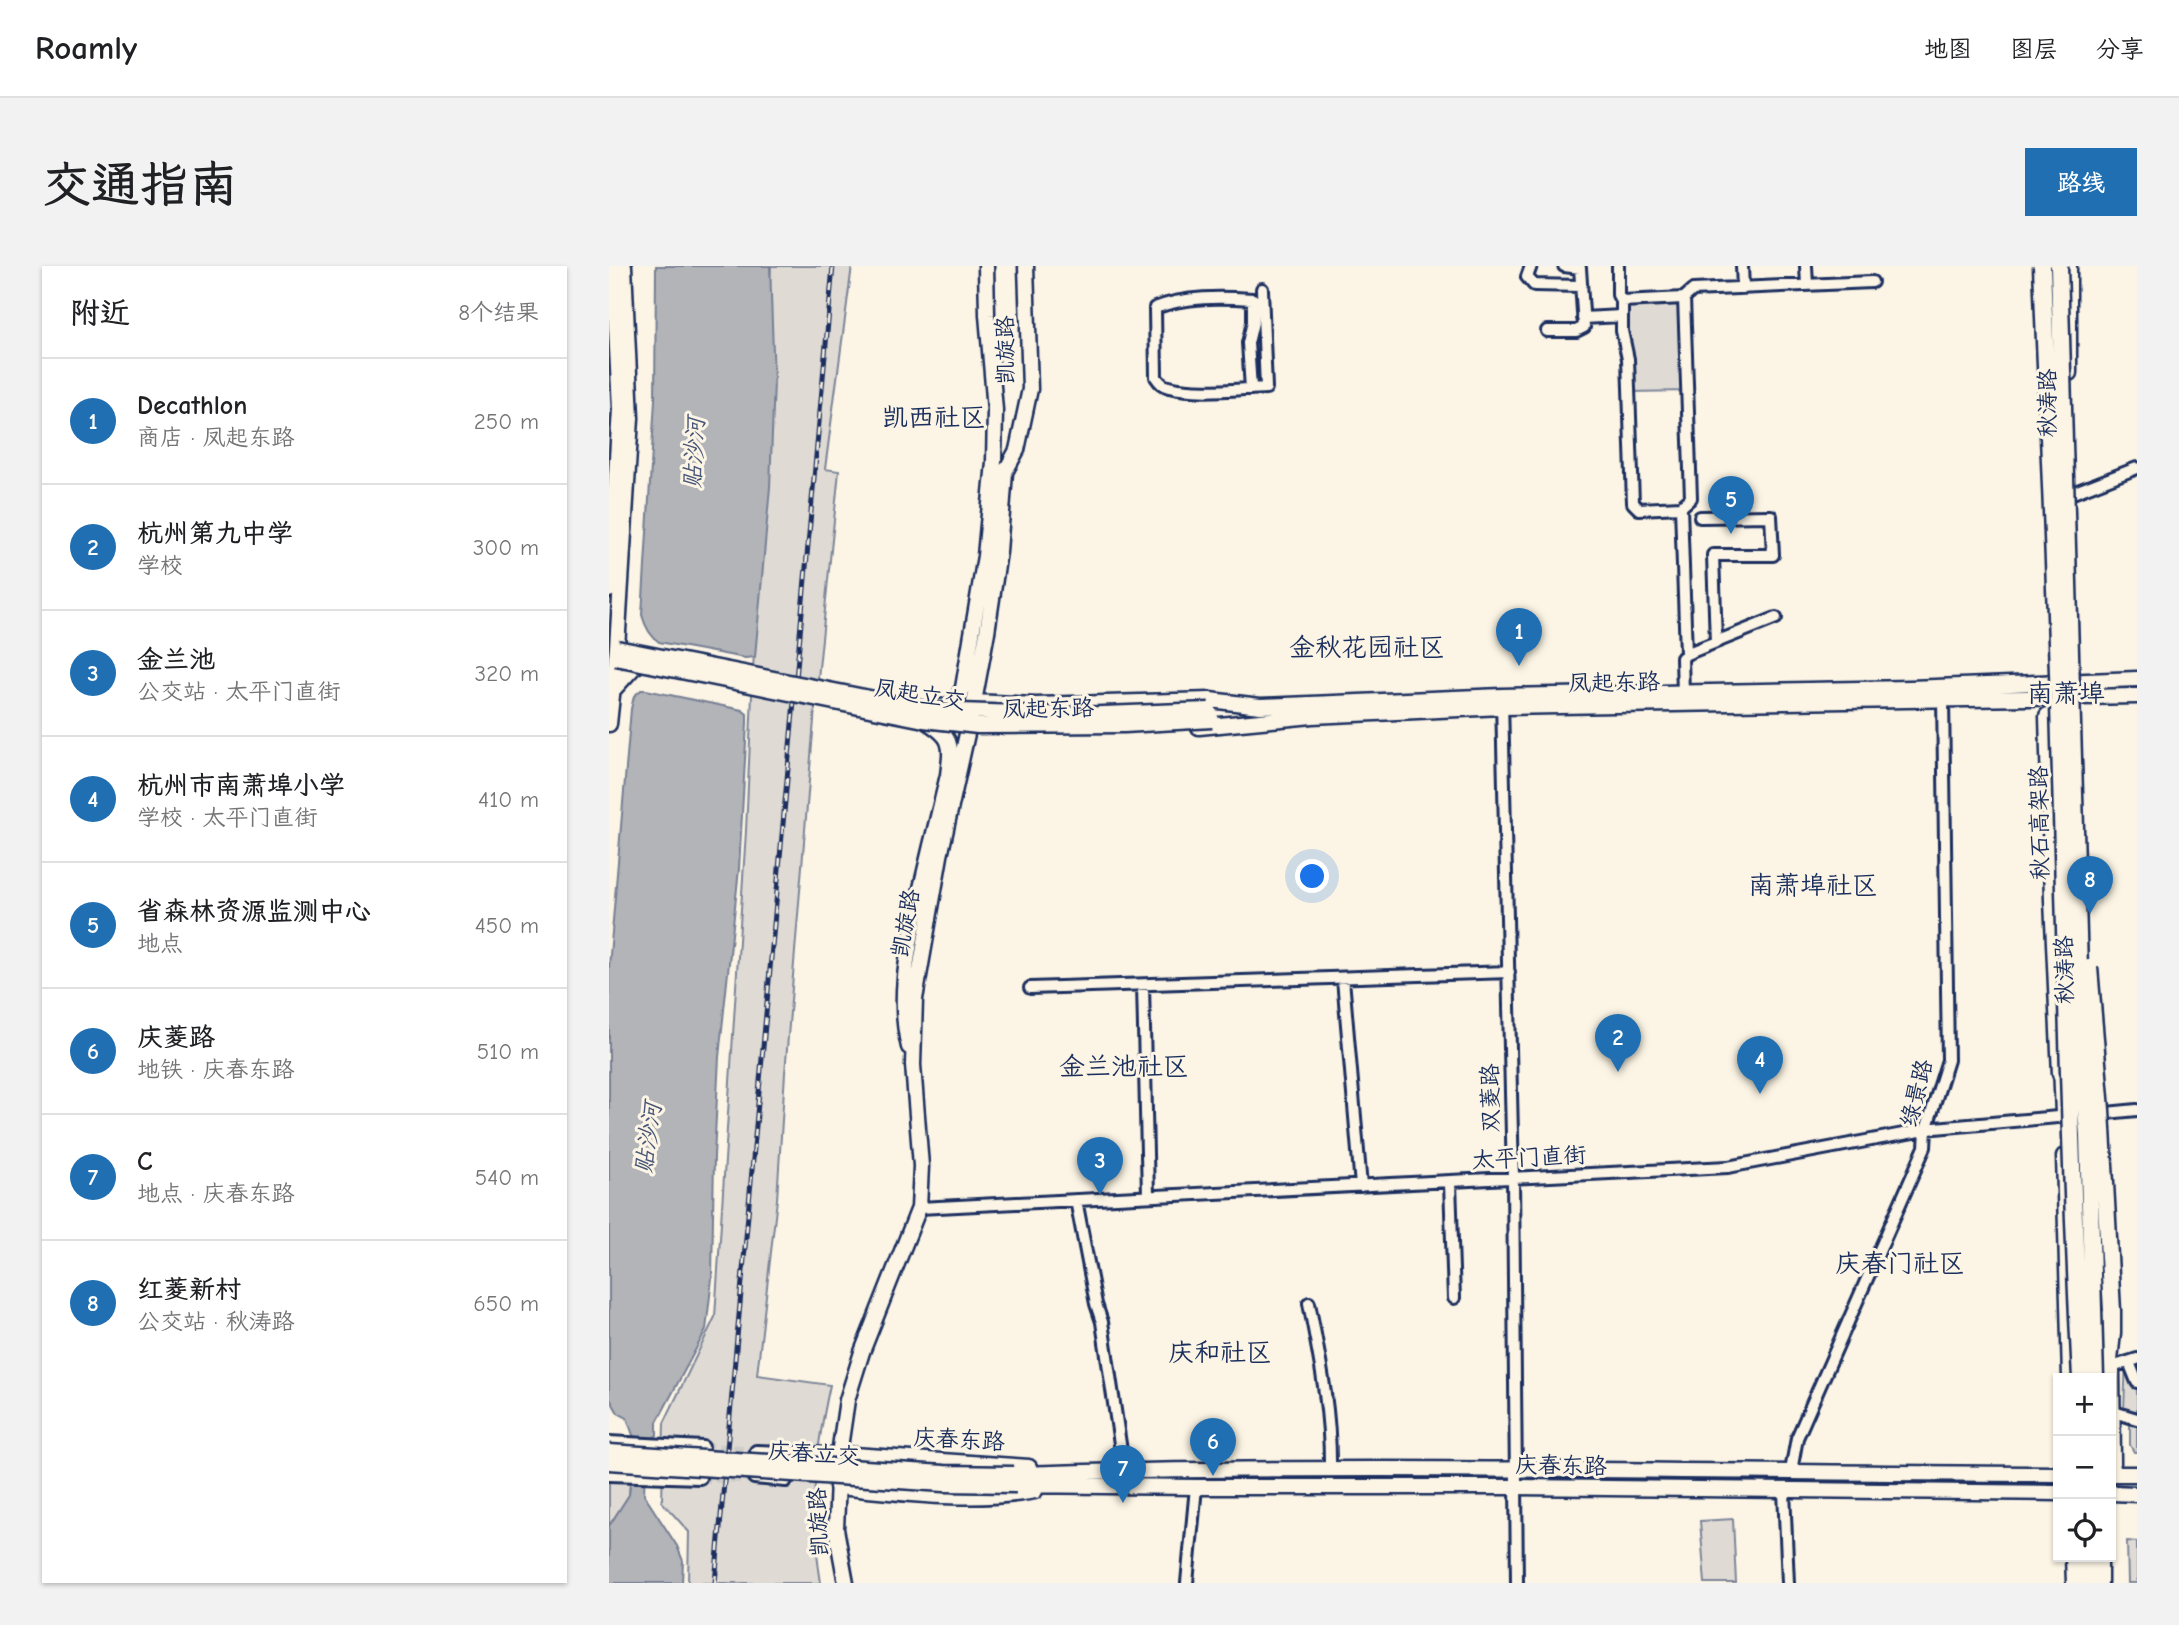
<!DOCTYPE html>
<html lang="zh">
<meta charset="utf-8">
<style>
body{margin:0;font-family:"Comic Neue","LXGW WenKai TC",sans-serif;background:#f2f2f2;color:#202124}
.controls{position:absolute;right:21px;bottom:21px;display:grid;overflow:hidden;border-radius:0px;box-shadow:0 2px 5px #0004}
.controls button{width:63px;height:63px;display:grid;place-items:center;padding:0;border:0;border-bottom:2px solid #e0e0e0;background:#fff;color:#202124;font:35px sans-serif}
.you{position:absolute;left:704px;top:611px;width:24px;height:24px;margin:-18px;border:5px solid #fff;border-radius:50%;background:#1a73e8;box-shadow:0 0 0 10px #1a73e833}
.badge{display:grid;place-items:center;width:46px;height:46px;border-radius:50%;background:#1f6fb2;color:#fff;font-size:23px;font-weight:700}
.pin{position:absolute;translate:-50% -58px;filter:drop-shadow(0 2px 4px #0008)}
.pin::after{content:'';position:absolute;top:37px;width:24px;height:21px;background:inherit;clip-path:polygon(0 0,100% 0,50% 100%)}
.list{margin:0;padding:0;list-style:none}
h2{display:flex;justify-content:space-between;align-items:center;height:91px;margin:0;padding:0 28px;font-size:30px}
h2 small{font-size:23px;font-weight:400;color:#757577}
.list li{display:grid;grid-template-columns:46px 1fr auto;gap:21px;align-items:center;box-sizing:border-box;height:126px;padding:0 28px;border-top:2px solid #e0e0e0}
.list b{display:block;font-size:26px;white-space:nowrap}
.list p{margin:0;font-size:23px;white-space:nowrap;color:#757577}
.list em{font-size:23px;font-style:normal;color:#757577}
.icon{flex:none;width:38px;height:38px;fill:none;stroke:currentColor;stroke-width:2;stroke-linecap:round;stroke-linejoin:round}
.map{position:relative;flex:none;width:1528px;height:1317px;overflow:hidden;border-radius:0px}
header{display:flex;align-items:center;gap:42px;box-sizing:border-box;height:98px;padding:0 35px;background:#fff;border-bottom:2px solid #e0e0e0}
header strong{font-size:33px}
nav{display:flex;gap:38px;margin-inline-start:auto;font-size:24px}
.intro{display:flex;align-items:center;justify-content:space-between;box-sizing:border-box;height:168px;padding:0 42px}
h1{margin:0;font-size:49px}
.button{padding:18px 32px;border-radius:0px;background:#1f6fb2;color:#fff;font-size:24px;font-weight:700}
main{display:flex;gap:42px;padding:0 42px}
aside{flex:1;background:#fff;border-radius:0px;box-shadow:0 2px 5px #0004}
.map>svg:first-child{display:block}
.green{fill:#dfdbd4;stroke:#7d8599;stroke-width:2}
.water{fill:#b2b4b8;stroke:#767f94;stroke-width:2}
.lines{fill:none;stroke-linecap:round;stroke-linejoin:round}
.minor-tunnel{stroke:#cfcdca;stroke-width:10;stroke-dasharray:10 5;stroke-linecap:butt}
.minor-casing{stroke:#1b2f5e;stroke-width:16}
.major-casing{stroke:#1b2f5e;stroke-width:19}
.highway-casing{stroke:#1b2f5e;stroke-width:21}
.minor{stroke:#fcf5e5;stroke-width:10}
.major{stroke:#fcf5e5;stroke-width:14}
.highway{stroke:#fcf5e5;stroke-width:16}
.rail-casing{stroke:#1b2f5e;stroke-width:5}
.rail{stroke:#fcf5e5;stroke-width:2.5;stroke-dasharray:8;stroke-linecap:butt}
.major-bridge-casing{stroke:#1b2f5e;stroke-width:19;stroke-linecap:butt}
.highway-bridge-casing{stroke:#1b2f5e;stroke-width:21;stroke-linecap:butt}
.major-bridge{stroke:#fcf5e5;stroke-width:14}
.highway-bridge{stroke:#fcf5e5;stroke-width:16}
.labels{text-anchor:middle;stroke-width:6;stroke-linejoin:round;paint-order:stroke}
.street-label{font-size:23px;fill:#1b2f5e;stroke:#fcf5e5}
.water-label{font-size:24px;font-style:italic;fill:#485779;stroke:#fcf5e5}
.quarter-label{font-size:26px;fill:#1b2f5e;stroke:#fcf5e5}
</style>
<header>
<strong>Roamly</strong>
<nav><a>地图</a><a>图层</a><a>分享</a></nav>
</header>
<div class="intro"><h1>交通指南</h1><a class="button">路线</a></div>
<main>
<aside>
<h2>附近<small>8个结果</small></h2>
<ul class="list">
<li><span class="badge">1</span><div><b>Decathlon</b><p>商店 · 凤起东路</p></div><em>250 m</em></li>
<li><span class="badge">2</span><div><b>杭州第九中学</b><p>学校</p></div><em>300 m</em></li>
<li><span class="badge">3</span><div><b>金兰池</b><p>公交站 · 太平门直街</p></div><em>320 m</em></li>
<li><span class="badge">4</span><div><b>杭州市南萧埠小学</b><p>学校 · 太平门直街</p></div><em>410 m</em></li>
<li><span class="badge">5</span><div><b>省森林资源监测中心</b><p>地点</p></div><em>450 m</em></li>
<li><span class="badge">6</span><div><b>庆菱路</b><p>地铁 · 庆春东路</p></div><em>510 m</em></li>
<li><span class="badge">7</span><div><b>C</b><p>地点 · 庆春东路</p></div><em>540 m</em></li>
<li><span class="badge">8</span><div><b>红菱新村</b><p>公交站 · 秋涛路</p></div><em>650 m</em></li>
</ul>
</aside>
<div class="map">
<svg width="1528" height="1317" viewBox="0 0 1528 1317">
<rect width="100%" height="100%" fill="#fcf5e5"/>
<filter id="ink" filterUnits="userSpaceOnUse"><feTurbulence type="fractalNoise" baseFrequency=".0143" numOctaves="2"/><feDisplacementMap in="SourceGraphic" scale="14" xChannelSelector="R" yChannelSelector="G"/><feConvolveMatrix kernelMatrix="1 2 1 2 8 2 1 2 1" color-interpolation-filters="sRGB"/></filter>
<g filter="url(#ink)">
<!-- green -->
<path class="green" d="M162,0H243L216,203L230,205L206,442L176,807L168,933L148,1109L221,1119C205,1192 200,1242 212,1317H79L80,1266L53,1236L55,1157L106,1051L137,565Z
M1075,32L1079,125L1020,126L1013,35Z
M1528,1088V1186H1525L1521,1179V1158L1515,1145L1517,1091Z
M0,1213L21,1215L20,1229L0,1260Z
M1124,1253L1127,1317H1096L1091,1255Z
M1518,1275L1528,1276V1317H1519Z"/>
<!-- water -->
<path class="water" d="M47,0H161L165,115L161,221L146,391L136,392L50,376C41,370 36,360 33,349L46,134Z
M32,424H37L133,444L138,448V457L130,603L110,791L105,890L103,1012L97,1064L48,1156V1169L37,1177L35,1229L68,1280L74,1295L73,1317H0V1260L20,1229L26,1175L18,1152L9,1147L0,1131V701L22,443L25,430Z"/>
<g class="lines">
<!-- minor-tunnel -->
<path class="minor-tunnel" d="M94,1181L147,1185
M91,1212H145"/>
<!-- minor casing -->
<g class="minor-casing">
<path id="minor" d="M922,0L918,11L925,19L972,20
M1009,0V29L1013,35
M1133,0L1134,22
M1197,0L1198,19
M1075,32L1082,232L1072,241L1077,388
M974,52L1013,50
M938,65H967L975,61L971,2L955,0
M642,123L639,77L644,56V33C611,31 577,30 546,42L547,111C551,117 554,120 560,121C588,128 628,123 657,122L653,23
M1461,228L1528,202
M1072,241L1030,243L1024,237L1019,93L1013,65V35L1075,32L1084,24L1263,16
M1091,251L1162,250L1164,289H1104L1107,376
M1074,427L1073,392L1077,388L1167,352
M893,434L904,913L908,1317
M734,713L752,920
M534,719L539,929
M421,722L900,706
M1487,848L1528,844
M841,917L845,1032
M467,934L487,1038L493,1056L515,1205
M310,942L1119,901L1326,862L1460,850
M700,1037C711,1094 722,1146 721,1205
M1520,1096L1528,1116
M1503,1101L1528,1093
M1508,1147L1528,1153
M0,1176L94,1181
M147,1185L230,1188
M1182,1205L1188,1172L1316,881L1317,864L1339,794L1334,432
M0,1209L91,1212
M145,1212L177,1215
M1175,1225L1179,1317
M578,1317L587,1221"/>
</g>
<!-- major casing -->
<g class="major-casing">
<path id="major" d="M1460,0V107
M0,324L11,143L4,0
M4,424L25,401L33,397
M365,436L427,439L601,434L651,440L893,430L1301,422L1528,413
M328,442L345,438L354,422L376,290L385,196L386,144L378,49L377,0
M0,458L8,382L22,152L15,0
M590,461L703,450L893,441L1528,430
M300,781C288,732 299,684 309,636C318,594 329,552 339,509C343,478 344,471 315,454
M1452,799L1454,848
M1455,890L1461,1112
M1491,967L1494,1090
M230,1188L420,1201
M1502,1199L1504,1197L1503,1100
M405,1208C753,1197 1101,1207 1449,1208
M1502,1208H1528
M407,1219L587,1221H908L1449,1227
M228,1221C293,1227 362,1237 426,1225
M1502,1227L1528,1228
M1464,1291L1465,1317
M237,1317L227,1263L230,1188L238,1134L253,1086L310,942L312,900L304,799L306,733L331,590L365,436L378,366L390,286L396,206L408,184L421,123L417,0"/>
</g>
<!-- highway casing -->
<g class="highway-casing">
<path id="highway" d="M1439,450L1444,634L1452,808
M1498,1112L1503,1067V1045
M1478,1291L1479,1317
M1490,1317V1291"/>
</g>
<!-- minor -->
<use href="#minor" class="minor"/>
<!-- major -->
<use href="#major" class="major"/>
<!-- highway -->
<use href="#highway" class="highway"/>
<!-- rail casing -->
<g class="rail-casing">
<path id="rail" d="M106,1317L224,0"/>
</g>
<!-- rail -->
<use href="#rail" class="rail"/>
<!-- major-bridge casing -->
<g class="major-bridge-casing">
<path id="major-bridge" d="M8,382L321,444L468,449L600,444
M7,392L315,454L369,460L515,459L603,454
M0,1186L335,1207L405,1208
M0,1196L335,1218L407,1219"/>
</g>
<!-- highway-bridge casing -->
<g class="highway-bridge-casing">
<path id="highway-bridge" d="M1433,0C1439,158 1447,317 1451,475C1457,688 1461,900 1472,1112
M1450,0L1472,774L1479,869L1486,1112
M1480,702L1492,844L1503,1045"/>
</g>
<!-- major-bridge -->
<use href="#major-bridge" class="major-bridge"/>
<!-- highway-bridge -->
<use href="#highway-bridge" class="highway-bridge"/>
</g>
</g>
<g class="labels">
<!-- street labels -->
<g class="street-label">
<text transform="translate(396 84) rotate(-91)" y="8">凯旋路</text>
<text transform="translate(1438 137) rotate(-90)" y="8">秋涛路</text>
<text transform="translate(1005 416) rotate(-1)" y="8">凤起东路</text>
<text transform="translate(311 428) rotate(9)" y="8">凤起立交</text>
<text transform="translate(439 442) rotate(-1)" y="8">凤起东路</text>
<text transform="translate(1430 557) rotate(-91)" y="8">秋石高架路</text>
<text transform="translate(296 657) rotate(-80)" y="8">凯旋路</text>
<text transform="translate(1455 704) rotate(-91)" y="8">秋涛路</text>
<text transform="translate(1307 827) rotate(-76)" y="8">绿景路</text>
<text transform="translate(881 832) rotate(-91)" y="8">双菱路</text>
<text transform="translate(920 891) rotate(-3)" y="8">太平门直街</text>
<text transform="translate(350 1173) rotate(3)" y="8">庆春东路</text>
<text transform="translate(205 1187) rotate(4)" y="8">庆春立交</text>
<text transform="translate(952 1199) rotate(1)" y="8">庆春东路</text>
<text transform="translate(209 1256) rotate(-93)" y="8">凯旋路</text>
</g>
<!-- water labels -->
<g class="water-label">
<text transform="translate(85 187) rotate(-87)" y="8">贴沙河</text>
<text transform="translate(39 872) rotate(-82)" y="8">贴沙河</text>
</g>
<!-- quarter labels -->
<g class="quarter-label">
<text x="325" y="160">凯西社区</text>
<text x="758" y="390">金秋花园社区</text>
<text x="1457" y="436">南萧埠</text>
<text x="1204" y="628">南萧埠社区</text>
<text x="515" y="809">金兰池社区</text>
<text x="1291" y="1006">庆春门社区</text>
<text x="611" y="1095">庆和社区</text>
</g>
</g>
</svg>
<div class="controls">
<button>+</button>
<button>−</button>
<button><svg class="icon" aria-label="locate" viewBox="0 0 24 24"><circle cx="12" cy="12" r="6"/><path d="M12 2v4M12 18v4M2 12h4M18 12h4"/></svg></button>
</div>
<div class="you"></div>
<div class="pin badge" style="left:910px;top:400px">1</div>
<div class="pin badge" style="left:1009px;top:806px">2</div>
<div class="pin badge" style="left:491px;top:929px">3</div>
<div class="pin badge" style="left:1151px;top:828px">4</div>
<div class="pin badge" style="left:1122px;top:268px">5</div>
<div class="pin badge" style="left:604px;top:1210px">6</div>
<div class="pin badge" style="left:514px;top:1237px">7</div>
<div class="pin badge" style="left:1481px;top:648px">8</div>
</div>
</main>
